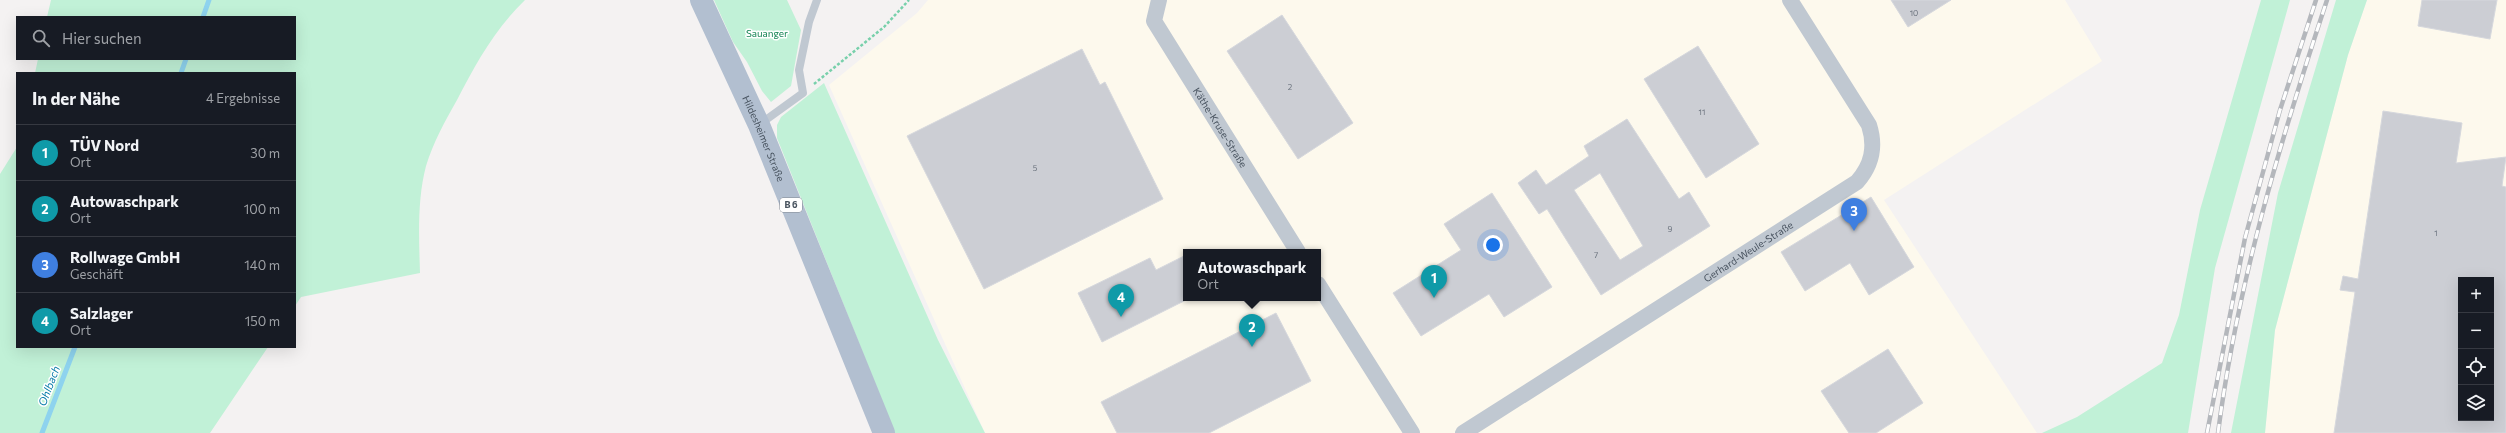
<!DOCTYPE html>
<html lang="de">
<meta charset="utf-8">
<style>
body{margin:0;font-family:Commissioner,sans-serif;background:#242831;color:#f1f3f6}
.controls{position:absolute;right:12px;bottom:12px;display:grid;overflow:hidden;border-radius:0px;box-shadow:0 4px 16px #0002}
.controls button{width:36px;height:36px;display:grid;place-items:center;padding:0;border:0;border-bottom:1px solid #363941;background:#171b24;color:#f1f3f6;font:20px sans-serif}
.you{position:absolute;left:1493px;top:245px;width:14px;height:14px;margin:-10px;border:3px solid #fff;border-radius:50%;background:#1a73e8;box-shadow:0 0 0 6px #1a73e833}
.badge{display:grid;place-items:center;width:26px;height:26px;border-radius:50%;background:#1764e9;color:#fff;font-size:13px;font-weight:700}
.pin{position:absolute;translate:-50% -33px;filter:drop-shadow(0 1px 2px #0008)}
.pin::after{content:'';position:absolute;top:21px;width:14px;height:12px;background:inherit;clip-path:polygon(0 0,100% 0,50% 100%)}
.popup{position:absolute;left:1183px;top:249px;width:138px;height:52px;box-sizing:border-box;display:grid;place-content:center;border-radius:0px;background:#171b24;filter:drop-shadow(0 1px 3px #0005);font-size:13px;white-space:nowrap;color:#9ea1a6}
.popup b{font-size:15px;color:#f1f3f6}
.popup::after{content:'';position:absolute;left:50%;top:100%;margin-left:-8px;border:8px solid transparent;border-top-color:#171b24}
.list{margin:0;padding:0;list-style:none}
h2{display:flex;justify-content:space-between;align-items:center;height:52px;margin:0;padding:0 16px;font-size:17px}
h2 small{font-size:13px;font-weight:400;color:#9ea1a6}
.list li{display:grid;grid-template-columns:26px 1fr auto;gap:12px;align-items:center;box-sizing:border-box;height:56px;padding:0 16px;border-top:1px solid #363941}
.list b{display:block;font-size:15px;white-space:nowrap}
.list p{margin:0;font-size:13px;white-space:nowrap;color:#9ea1a6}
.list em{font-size:13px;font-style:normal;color:#9ea1a6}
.icon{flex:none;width:22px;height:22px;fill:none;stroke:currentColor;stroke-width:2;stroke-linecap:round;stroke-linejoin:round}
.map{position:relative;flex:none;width:2506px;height:433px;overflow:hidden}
.search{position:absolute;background:#171b24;box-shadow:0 4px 16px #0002;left:16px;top:16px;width:280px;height:44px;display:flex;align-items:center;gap:10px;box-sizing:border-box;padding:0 14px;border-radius:0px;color:#9ea1a6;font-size:15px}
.panel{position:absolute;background:#171b24;box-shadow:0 4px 16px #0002;left:16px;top:72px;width:280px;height:276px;border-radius:0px}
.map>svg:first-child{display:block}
.commercial{fill:#fdf9ed;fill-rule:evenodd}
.green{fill:#c1f1d7}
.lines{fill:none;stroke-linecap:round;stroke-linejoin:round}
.stream{stroke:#8ed3ee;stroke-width:5}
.building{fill:#ccced4;stroke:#d6d8dd;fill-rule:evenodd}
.path{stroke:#78d0ab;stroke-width:2.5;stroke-dasharray:3 2;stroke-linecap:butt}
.service{stroke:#c0c8d1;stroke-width:8}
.minor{stroke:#c0c8d1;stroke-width:16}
.primary{stroke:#b2bfd0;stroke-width:22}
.rail-casing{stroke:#b4b7bc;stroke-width:4.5}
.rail{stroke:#fff;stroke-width:3;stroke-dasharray:9;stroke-linecap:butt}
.labels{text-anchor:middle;stroke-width:3;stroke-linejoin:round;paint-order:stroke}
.number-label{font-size:8px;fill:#6a727d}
.shield{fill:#fff;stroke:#808790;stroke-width:1}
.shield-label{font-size:9px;font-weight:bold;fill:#495460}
.park-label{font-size:10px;fill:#168555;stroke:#fff}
.street-label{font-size:10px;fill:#495460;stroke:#fff}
.water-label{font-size:11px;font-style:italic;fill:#0a7daa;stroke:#fff}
</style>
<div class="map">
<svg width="2506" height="433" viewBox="0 0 2506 433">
<rect width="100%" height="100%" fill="#f4f2f2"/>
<!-- commercial -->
<path class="commercial" d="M928,0H2065L2102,61L1884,200L2037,433H985L829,85L917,13ZM1186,252H1318V298H1186Z
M2367,0H2506V433H2265L2275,330L2348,55ZM2461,280H2491V418H2461Z"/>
<!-- green -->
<path class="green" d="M51,0H525C495,29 476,63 457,100C445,121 433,143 426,166C417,200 419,238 420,273L301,297L295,306V73H35L38,59H295V17H47Z
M714,0H787L801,30L791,86L771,102L762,91L747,62L733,42Z
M2261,0H2290L2215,268L2188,433H2042L2077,417L2162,363L2179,315L2200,210Z
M2336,0H2367L2348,55L2275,330L2265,433H2231L2278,193Z
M824,83L938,340L985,433H895L777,138V125L781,117Z
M17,147V347H268L210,433H0V174Z"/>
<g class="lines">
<!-- stream -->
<path class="stream" d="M203,17L209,0
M181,73L186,59
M42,433L75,347"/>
</g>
<!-- building -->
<path class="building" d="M1891,0H1951L1908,27Z
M2422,0H2497L2490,39L2418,26Z
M1282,15L1353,123L1298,159L1227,51Z
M1698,46L1759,144L1706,178L1644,79Z
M1082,49L1100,85L1105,82L1163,199L984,289L907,136Z
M2383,111L2462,123L2456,163L2506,157L2502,186L2506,187V433H2334L2355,292L2340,290L2343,276L2358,279ZM2461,280H2491V421L2461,418Z
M1627,119L1679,199L1689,192L1710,226L1601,295L1547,209L1539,214L1518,183L1536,170L1546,185L1589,156L1584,146ZM1600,173L1643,246L1620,260L1574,190Z
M1492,193L1552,287L1504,317L1489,294L1421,336L1393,293L1461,250L1444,224Z
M1871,197L1914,267L1869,295L1850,263L1805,291L1781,252Z
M1186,255V300L1102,342L1078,293L1150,258L1156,270Z
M1276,313L1311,381L1209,433H1117L1101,402Z
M1888,349L1923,403L1876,433H1849L1821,391Z"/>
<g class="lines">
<!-- path -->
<path class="path" d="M814,84L884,27L909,0"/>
<!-- service -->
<path class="service" d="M760,124L803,93L799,70L809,22L817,0"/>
<!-- minor -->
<g class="minor">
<path id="s1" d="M1159,0L1154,21L1298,252"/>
<path d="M1318,284L1412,433"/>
<path id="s2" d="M1463,433L1857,182C1872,165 1876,147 1869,125L1790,0"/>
</g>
<!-- primary -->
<path class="primary" id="s3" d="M701,0L759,125L884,433"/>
<!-- rail casing -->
<g class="rail-casing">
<path id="rail" d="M2207,433L2245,238L2280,110L2316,0
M2218,433C2237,285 2280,142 2327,0"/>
</g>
<!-- rail -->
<use href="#rail" class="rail"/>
</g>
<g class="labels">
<!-- number labels -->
<g class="number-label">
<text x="1914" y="16">10</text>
<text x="1290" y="90">2</text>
<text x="1702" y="115">11</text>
<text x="1035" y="171">5</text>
<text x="1670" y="232">9</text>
<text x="2436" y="236">1</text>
<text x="1596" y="258">7</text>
</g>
<!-- shield labels -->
<rect class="shield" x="780" y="198" width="22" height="14" rx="3"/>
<g class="shield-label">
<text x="791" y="208">B 6</text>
</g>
<!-- park labels -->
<g class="park-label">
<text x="767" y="37">Sauanger</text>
</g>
<!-- street labels -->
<g class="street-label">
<text dy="4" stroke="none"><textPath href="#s1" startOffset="147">Käthe-Kruse-Straße</textPath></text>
<text dy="4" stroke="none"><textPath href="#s3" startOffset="152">Hildesheimer Straße</textPath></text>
<text dy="4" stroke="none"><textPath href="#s2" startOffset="338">Gerhard-Weule-Straße</textPath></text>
</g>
<!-- water labels -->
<g class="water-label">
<text transform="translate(49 386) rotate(-69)" y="4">Ohlbach</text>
</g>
</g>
</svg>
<div class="controls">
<button>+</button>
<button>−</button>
<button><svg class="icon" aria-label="locate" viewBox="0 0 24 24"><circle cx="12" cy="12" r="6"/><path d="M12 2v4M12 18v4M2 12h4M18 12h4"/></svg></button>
<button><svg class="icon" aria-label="layers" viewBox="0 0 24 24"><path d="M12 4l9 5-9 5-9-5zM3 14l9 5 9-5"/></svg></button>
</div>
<div class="you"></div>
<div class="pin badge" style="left:1434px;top:298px;background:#0f9aa8">1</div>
<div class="pin badge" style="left:1252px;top:347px;background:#0f9aa8">2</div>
<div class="popup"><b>Autowaschpark</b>Ort</div>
<div class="pin badge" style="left:1854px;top:231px;background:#3f7fe0">3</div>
<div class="pin badge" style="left:1121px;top:317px;background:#0f9aa8">4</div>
<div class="search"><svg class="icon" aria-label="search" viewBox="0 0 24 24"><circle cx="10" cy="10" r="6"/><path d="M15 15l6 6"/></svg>Hier suchen</div>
<section class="panel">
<h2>In der Nähe<small>4 Ergebnisse</small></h2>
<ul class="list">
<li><span class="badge" style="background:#0f9aa8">1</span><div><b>TÜV Nord</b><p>Ort</p></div><em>30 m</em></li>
<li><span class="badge" style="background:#0f9aa8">2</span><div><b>Autowaschpark</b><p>Ort</p></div><em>100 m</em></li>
<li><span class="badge" style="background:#3f7fe0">3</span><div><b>Rollwage GmbH</b><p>Geschäft</p></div><em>140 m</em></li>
<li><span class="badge" style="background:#0f9aa8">4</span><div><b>Salzlager</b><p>Ort</p></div><em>150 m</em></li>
</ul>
</section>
</div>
